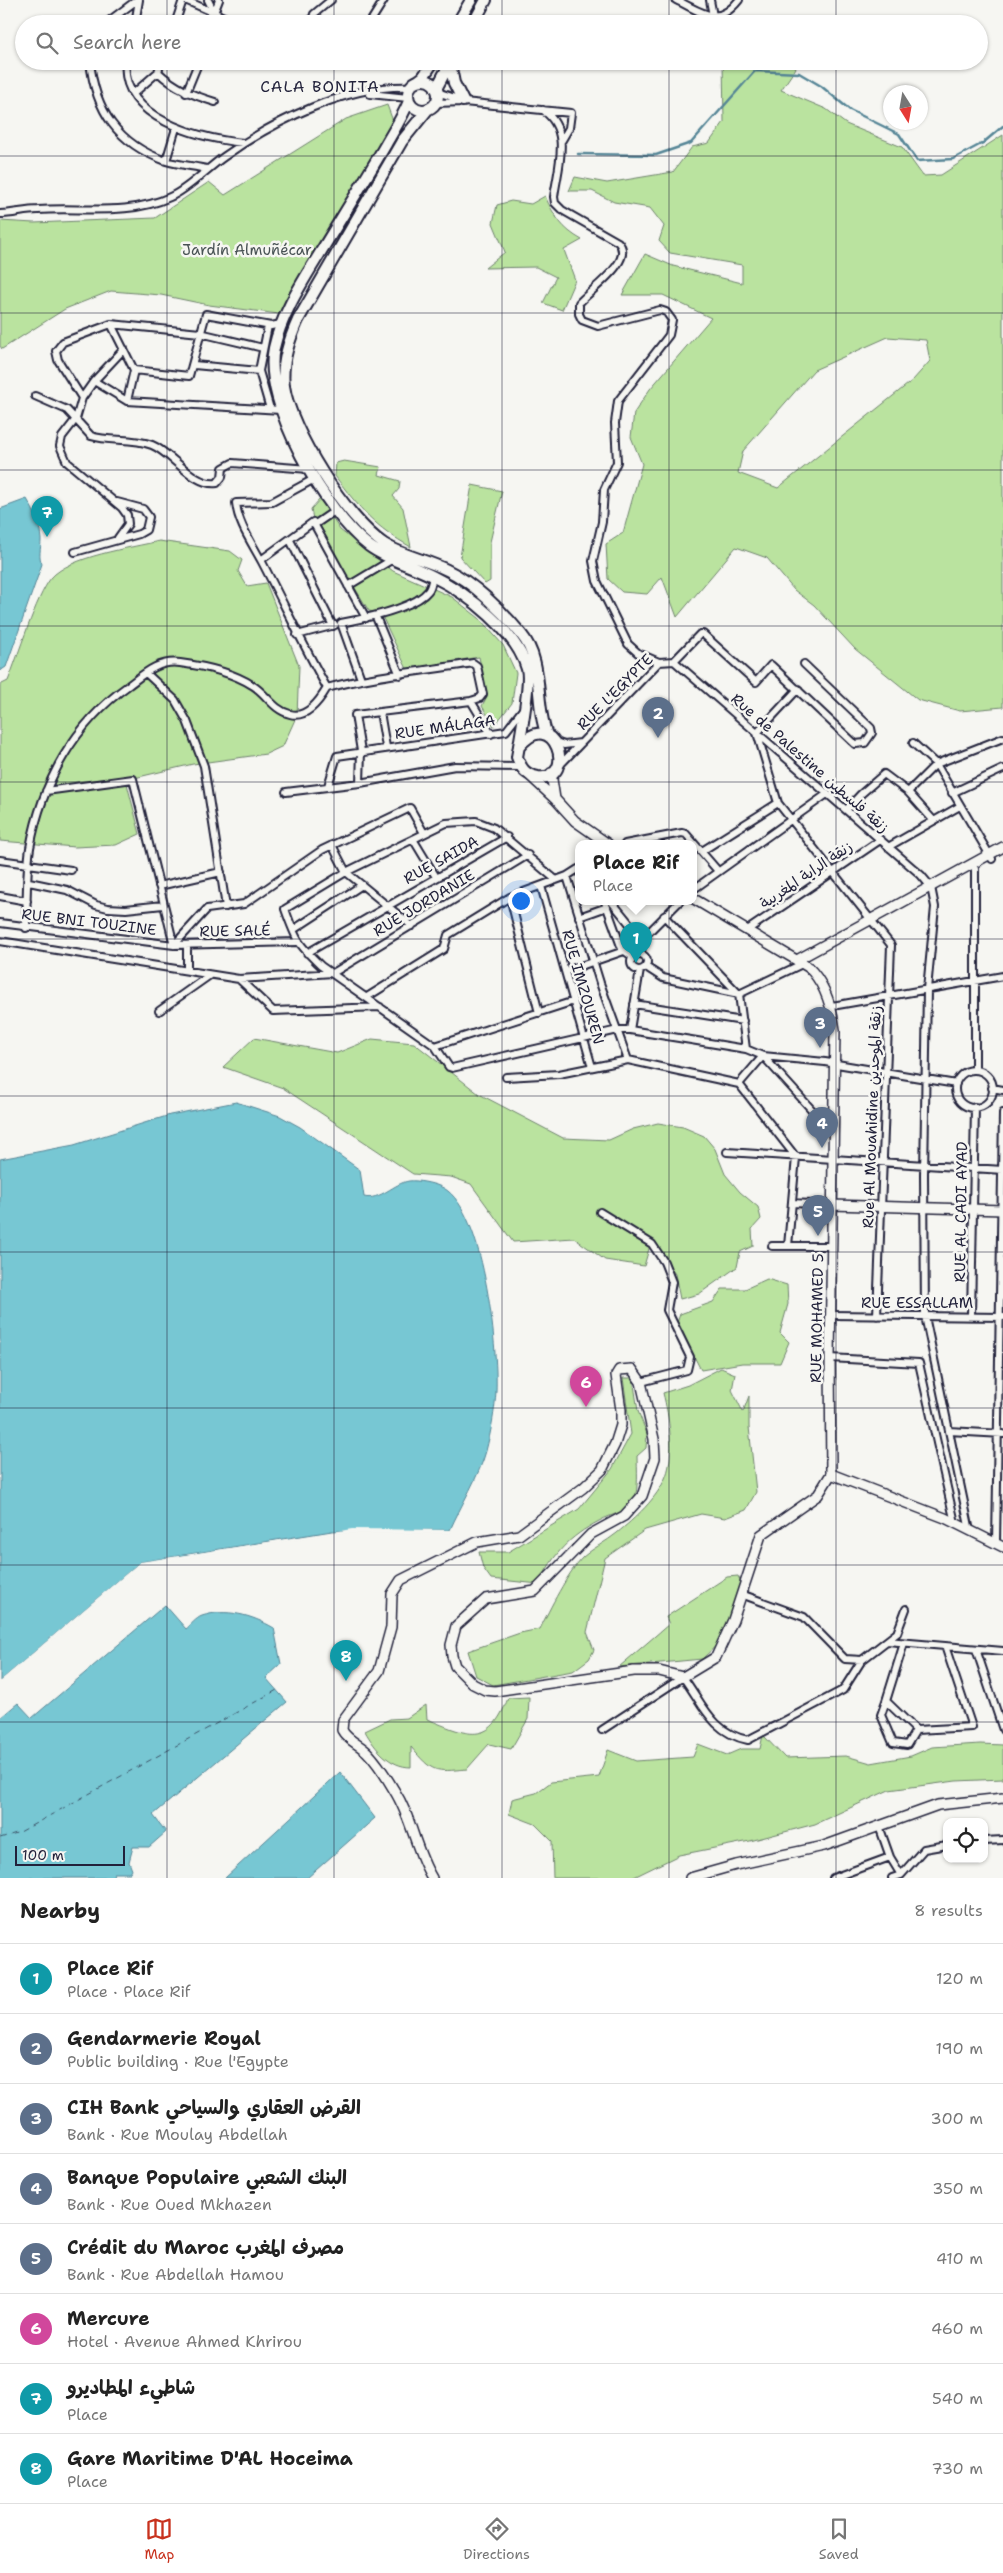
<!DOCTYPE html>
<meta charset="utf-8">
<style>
body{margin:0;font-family:"Shantell Sans","Playpen Sans Arabic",sans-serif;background:#f2f2f2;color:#222}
.controls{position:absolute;right:15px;bottom:15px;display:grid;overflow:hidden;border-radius:10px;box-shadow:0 1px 4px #0004}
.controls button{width:45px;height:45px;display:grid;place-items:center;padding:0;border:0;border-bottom:1px solid #e0e0e0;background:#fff;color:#222;font:25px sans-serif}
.compass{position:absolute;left:883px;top:85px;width:45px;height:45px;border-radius:50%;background:#fff;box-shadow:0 1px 4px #0004;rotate:169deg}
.scale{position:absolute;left:15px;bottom:12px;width:110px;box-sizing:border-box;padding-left:5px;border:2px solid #22223b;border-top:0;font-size:14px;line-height:18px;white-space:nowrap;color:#22223b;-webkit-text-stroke:4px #f6f6f2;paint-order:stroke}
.you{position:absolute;left:520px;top:900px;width:18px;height:18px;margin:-12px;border:4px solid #fff;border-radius:50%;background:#1a73e8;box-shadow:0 0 0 8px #1a73e833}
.badge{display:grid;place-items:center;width:32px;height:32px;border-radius:50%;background:#c8321e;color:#fff;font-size:16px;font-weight:700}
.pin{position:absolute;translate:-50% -41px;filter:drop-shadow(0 1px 2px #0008)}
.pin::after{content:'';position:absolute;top:26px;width:18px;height:15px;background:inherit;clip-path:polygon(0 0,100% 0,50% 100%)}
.popup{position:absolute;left:575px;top:840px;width:122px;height:65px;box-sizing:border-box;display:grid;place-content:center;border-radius:10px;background:#fff;filter:drop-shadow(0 1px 4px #0005);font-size:16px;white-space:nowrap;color:#767676}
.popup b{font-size:19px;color:#222}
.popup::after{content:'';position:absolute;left:50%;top:100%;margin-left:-10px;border:10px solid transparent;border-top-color:#fff}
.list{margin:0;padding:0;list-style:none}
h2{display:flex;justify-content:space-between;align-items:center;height:65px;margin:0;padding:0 20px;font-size:21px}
h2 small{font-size:16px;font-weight:400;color:#767676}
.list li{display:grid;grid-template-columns:32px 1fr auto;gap:15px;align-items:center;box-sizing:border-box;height:70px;padding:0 20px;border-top:1px solid #e0e0e0}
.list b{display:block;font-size:19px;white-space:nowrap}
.list p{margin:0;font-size:16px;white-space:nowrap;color:#767676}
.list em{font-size:16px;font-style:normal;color:#767676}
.icon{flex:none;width:28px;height:28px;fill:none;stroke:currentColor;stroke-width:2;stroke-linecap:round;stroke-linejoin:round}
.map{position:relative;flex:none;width:1003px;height:1878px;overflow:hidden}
.search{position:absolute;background:#fff;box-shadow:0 1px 4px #0004;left:15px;right:15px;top:15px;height:55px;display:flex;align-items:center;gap:12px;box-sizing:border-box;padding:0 18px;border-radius:28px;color:#767676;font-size:19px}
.sheet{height:625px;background:#fff}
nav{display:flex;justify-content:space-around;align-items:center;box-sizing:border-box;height:70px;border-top:1px solid #e0e0e0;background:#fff;font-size:14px;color:#767676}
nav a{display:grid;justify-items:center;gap:2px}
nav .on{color:#c8321e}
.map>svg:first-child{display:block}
.green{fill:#bae39f;stroke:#6e826d;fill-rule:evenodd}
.water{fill:#77c7d3;stroke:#558596}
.pier{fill:#f6f6f2}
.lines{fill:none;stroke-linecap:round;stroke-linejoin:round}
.stream{stroke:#558596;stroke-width:2.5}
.ferry{stroke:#3c5469;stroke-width:1;stroke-dasharray:6 5;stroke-linecap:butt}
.minor-casing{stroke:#22223b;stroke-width:10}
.tertiary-casing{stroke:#22223b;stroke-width:12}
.primary-casing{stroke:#22223b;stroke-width:14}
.minor{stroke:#f6f6f2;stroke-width:6}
.tertiary{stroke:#f6f6f2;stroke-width:9}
.primary{stroke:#f6f6f2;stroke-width:10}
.grid{fill:none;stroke:#22223b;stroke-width:1;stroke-opacity:0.55}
.labels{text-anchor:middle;stroke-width:5;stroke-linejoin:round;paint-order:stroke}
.park-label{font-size:15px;fill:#485254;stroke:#f6f6f2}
.street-label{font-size:15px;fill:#22223b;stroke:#f6f6f2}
.neighbourhood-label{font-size:16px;letter-spacing:1px;fill:#22223b;stroke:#f6f6f2}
</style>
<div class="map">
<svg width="1003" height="1878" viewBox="0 0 1003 1878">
<rect width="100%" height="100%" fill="#f6f6f2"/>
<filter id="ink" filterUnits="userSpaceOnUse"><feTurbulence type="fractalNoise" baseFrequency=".02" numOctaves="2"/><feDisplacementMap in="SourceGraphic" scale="10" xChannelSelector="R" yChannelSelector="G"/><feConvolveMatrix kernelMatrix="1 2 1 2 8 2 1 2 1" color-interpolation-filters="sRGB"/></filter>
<g filter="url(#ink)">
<!-- green -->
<path class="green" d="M723,61H792L796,68L781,90L826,109L846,124L902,147L923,176L941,175L1003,135V707L960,711L918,700L855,649L814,605L794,590L767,558L736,547L677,617L662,577L647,594L622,592L608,579L606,544L623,533L642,464L631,437L634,413L650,389L711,318L663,295H622L645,254L673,266L742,283V265L670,253L659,241L664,226L650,208L614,202L592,191H569L575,177L607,183L673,172L692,147L709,143L724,122ZM888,337L926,340L930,361L913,380L778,488L738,473L743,451L814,370Z
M387,105L393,121L279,314L209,305L161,295L111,291L65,309L2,349L0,346V221L34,223L155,218L209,182L225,195L346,119Z
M545,196C554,216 562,229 582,240L564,250L575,280L562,310L543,303L556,277L536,267L485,268L505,252L493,223L497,205L511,201L531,204Z
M344,461L381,467L379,475L400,481L399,489L393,496L403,508L411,547C376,528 359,508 335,476L336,463Z
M472,485L502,491L490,542V581L485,584L460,557Z
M320,499L340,530L393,571L452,597L479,618L503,645L516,673L512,703L494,726L482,706L487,696L479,657L407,669L381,614L369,611L313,519L311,509Z
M159,541L230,551L242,560L238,571L247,586L266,583L299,666L297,715L283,746L266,754L193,764L126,780L140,834L116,845L75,847L0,841V685L8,681C18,656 36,597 51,578C70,556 131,548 159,541Z
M254,1038L337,1053L372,1039L414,1043L479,1094L563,1138L609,1140L633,1129L658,1123L683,1127L704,1136L715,1149L725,1174L740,1192L758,1207L761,1219L752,1229L753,1246L740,1252L737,1267L699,1294L680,1299L675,1274L651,1242L644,1266L605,1260L574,1238L513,1242L471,1184L451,1177L413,1174L283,1088L223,1067Z
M767,1279L787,1285L788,1304L780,1333L789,1342L780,1363H742L701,1370L677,1323L680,1314L713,1302L722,1289H745Z
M721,1368L735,1374L732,1390L743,1412L749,1396V1427L756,1492L746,1510L725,1518L701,1514L645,1530L605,1558L587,1632L594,1650L589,1659L573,1671L493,1685L476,1676L468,1651L520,1633L540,1629C549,1610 568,1572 583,1557C593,1548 606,1542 617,1533C634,1519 658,1498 666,1476C675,1454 669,1416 663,1393L688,1385Z
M623,1378H633L638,1411L647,1434L646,1448L637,1456C637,1468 639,1489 634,1499C626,1514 613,1513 599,1521C569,1537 554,1553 539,1584L491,1579L483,1568L479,1552H508L579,1509L612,1469L631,1434Z
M738,1576L742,1585L721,1641L702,1659L619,1667L669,1624L666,1617L727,1577Z
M529,1697L528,1719L511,1749L489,1744L467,1769C434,1772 433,1773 411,1747V1767C390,1767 375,1749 365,1731L390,1719L407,1718L426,1705L427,1719C467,1735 490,1748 508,1698Z
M763,1735L785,1758L846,1756L871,1763L911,1756L932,1747L980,1744L1003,1745V1779L956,1781L889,1790L815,1824L750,1841L679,1855L632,1878H553L552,1841L535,1824L509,1814L512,1799L536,1793L551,1782L599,1777L608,1750L636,1761L693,1757L698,1744L727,1755L741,1749H760Z"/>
<!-- water -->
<path class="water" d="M27,499C35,513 40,524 41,540C41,549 38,556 42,564L6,667L0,671V509Z
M236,1102L280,1116L300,1127L360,1170L364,1197C380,1201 394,1183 409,1181C417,1180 432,1183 439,1186C484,1201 498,1350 496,1391C495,1410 491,1432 486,1451C480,1474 460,1507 450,1530L332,1531L140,1562L0,1681V1159L74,1145L170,1115Z
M165,1605L186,1629C190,1626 196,1618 202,1616C226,1608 252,1615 274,1628L281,1664L266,1678L287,1702L153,1815L166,1832L149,1847H133L129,1862L132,1870L130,1873H114L112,1878H0V1718L18,1703L32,1718Z
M340,1772L375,1818L307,1878H225Z"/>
<!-- pier -->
<path class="pier" d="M352,1529L452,1530L450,1533H333L141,1565L0,1683V1681L140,1562Z"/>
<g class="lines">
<!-- stream -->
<path class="stream" d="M578,154L656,155L691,143L755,71L799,73L821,86L850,110L899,134L917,161L953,159L983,143L1003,126"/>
<!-- ferry -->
<path class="ferry" d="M0,1838L20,1832L277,1690"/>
<!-- minor casing -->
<g class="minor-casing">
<path id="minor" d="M185,0L240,24
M208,0L214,12
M676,0C702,12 717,28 739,0
M710,0L713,16
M214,13L219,0
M105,24L137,0
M135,24L139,0
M175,24L183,0
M214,24L218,14
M311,24L314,14L331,0
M369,24L384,0
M90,61C95,111 118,144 166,161C179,165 194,166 207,169
M126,61C119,119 200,138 243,143
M158,72C175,88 192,95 215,102
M437,92L461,100
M186,93L199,61
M133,94L158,72L161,61
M370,94L408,98
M435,103L464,102L571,113L569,128L562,140
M543,110C572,131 558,166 554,197L555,203L562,210L618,242C636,260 591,289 579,303V314L582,320L598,326L660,310L666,312L672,320L669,335L618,401L615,423L617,462L604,490L602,522L593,561L597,581L628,644L638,653L659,662
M166,161L176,128
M0,214C13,214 25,210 38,210C81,207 129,216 170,197C190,188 206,169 225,156C274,121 348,84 411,87
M111,324L134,370L189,376L206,314L271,326L281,324
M268,326L259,371L270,409
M194,365L259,371
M94,381L127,401L281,410
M35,396L67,410L91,436C110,442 132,437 152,445C172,453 194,487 217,483L222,477L223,468L232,463L309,469
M82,398L58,360L56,351L63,342L111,324L200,333L263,348
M127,401L134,370
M316,478L272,502L236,503C238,524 252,543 262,562C284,604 304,647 327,688C375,675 425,671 473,663L477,666L483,694L480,698L471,701L355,715L361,751L360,783
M314,525L336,510
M118,538L128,524L127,515L122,508L67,462L60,446L62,437L76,419L82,398L94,381L124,349
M290,540L333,626
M75,552L139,534L146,530L149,517L143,509L117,502
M261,560L313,522L366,618
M348,586L393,559
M376,617L400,675
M297,635L335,625
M674,661L700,634H703L756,682L771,665L855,744L865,743L872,733L871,728L804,664
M146,673L175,700L187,721L204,766L226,907
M361,679L341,623C362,619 415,608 428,591C431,588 432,581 433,576
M798,689L757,733L778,803L891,945L877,1316
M471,701L491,734
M380,712L386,747
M556,742L564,745L581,743
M913,743L936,764L992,859
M559,766L659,662L674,661L921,875L931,887L935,907L927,989L924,1175L925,1316L970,1531
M328,786L337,756L506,731L523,709
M46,791L133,779L174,945
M286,792L360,783L455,766L521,767
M908,792L936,764L1003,738
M952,793L1003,769
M846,810L861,794L884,774L908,792L933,820
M413,839L436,877
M625,844L682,833L686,834L718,871
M332,845L346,872L412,926
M888,847L960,806
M702,851L778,803
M0,860L71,870
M975,869V1070
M567,876L600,983L628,1060
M556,880L494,828L476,821L446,823L346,872L285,909C296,940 297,943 321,966L435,1046L449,1067L452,1068L618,1030H630L746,1049L763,1056L825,1062L956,1084
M29,882L67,890L96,905L108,908L126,909L163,905
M159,886L221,872
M541,886L592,1067
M694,889L827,794
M0,896L27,901
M510,897L539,1013
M605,902L622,949L633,957
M612,902L642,939
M664,916L739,994L746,1049
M579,917L607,907
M0,923L174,945L297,942
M26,928C27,902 26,874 30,848C42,782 74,724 129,685C145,673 159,660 180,663C203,666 232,672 252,685C266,693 273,710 290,714C307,719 320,700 327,688
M293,930L362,885
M746,931L880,840
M642,939L679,902
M0,941L239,979L333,973L528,855
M174,945L207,909L244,904L322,850L410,808L424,833
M307,953L507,837
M631 962a8 8 0 1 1 16 0a8 8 0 1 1-16 0Z
M641,954L642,939
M646,967L663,978L739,994L802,964
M187,970V945
M566,971L624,951
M239,979L273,1011L380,1007
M367,997L444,949L448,935L510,897L567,876L578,869
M634,1004L743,1021
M832,1006L1003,976
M159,1011L210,975
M630,1030L640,970
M435,1046L574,1001
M955 1089a19 19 0 1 1 38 0a19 19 0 1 1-38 0Z
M506,1077L559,1074L628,1060L739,1084
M739,1084L796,1157L788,1246
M739,1084L763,1056L833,1133
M992,1088L1003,1090
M727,1152L1003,1170
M792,1203L832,1205
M600,1212L652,1244L664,1262L672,1282L667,1310L690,1357L687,1370L641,1382
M772,1246H831
M830,1315L1003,1317
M971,1316L975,1107
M830,1358L919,1363L955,1523
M949,1431L1003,1434
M996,1543L1003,1113
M741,1594L804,1617L845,1659L862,1660
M887,1641L1003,1651
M904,1643L886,1701L916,1730
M976,1649L1003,1730
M886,1701L881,1715L893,1743L907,1745L916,1730L972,1727L945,1646
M602,1730L683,1677C703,1704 712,1733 748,1740L843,1690L862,1660L897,1633L906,1609
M879,1826L890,1857L901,1875L924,1849L947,1845
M984,1841L1003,1840
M833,1878L890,1857
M892,1878L901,1875"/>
</g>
<!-- tertiary casing -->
<g class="tertiary-casing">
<path id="tertiary" d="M551,773L555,799
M529,775L555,799L575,821L608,844
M797,960L1003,847
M832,1205L1003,1210
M831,1474L945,1518L1003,1547
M432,1878C415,1850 412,1818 394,1790C387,1778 377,1762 367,1752C359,1744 347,1740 342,1730L343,1720L379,1671L391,1627L392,1594L401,1580L477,1542L519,1535L583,1488L602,1470L615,1444L621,1425V1410L616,1375L619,1370L632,1369L641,1382L654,1439L655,1458L642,1496L624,1516L591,1534L535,1591L486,1599L456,1626L451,1645L452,1656L455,1666L473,1684L485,1690L495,1691L634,1671H659L683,1677L716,1657L733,1620L761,1535L818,1495L831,1474L830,1358L835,1030C832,1008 825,983 808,967L694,899
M690,1878L736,1865L824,1846L938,1805L1003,1798"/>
</g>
<!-- primary casing -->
<g class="primary-casing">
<path id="primary" d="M457,24L471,0
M473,24L486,0
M450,63L454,83L463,101
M408 95a15 15 0 1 1 30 0a15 15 0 1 1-30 0Z
M415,83L423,77L434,61
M436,89L451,61
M409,101C403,116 394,130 386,144C364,182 340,220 317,258C300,286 281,316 274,348C262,403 326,513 369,546C388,560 413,566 434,577C467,593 517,632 527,669C531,682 520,740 517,757C521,768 525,775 538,777C579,782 554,703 519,747
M428,109L402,141L298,320C289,340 281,363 284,386C290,430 347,520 384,544C403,556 427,560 447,570C473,582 503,612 521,634C545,663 534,703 547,735"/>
</g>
<!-- minor -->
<use href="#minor" class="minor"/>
<!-- tertiary -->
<use href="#tertiary" class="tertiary"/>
<!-- primary -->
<use href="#primary" class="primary"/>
</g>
</g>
<!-- grid -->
<path class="grid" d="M167,0V24M334,0V24M502,0V24M669,0V24M836,0V24M167,61V1878M334,61V1878M502,61V1878M669,61V1878M836,61V1878M0,156H1003M0,313H1003M0,470H1003M0,626H1003M0,782H1003M0,939H1003M0,1096H1003M0,1252H1003M0,1408H1003M0,1565H1003M0,1722H1003"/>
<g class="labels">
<!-- park labels -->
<g class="park-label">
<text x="247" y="255">Jardín Almuñécar</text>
</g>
<!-- street labels -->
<g class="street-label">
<text transform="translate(615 692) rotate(-45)" y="5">RUE L'EGYPTE</text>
<text transform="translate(445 727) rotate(-8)" y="5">RUE MÁLAGA</text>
<text transform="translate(810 763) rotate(41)" y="5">Rue de Palestine زنقة فلسطين</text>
<text transform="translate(441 860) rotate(-29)" y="5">RUE SAIDA</text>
<text transform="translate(806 875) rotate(-34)" y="5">زنقة الراية المغربية</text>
<text transform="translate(424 903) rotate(-31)" y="5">RUE JORDANIE</text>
<text transform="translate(89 922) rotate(7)" y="5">RUE BNI TOUZINE</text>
<text transform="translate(235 931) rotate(-1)" y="5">RUE SALÉ</text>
<text transform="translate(583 987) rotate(74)" y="5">RUE IMZOUREN</text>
<text transform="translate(872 1117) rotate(-88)" y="5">Rue Al Mouahidine زنقة الموحدين</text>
<text transform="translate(961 1212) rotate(-89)" y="5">RUE AL CADI AYAD</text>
<text x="917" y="1308">RUE ESSALLAM</text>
<text transform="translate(817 1318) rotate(-89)" y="5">RUE MOHAMED 5</text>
</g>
<!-- neighbourhood labels -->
<g class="neighbourhood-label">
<text x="320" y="92">CALA BONITA</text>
</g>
</g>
</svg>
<div class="controls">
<button><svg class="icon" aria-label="locate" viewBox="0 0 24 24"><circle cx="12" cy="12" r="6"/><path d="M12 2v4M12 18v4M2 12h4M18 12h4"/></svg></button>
</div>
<svg class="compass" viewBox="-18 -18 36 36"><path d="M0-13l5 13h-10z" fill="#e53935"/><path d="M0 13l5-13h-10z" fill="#767676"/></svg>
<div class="scale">100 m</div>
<div class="you"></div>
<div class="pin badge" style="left:636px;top:963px;background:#0f9aa8">1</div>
<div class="popup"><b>Place Rif</b>Place</div>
<div class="pin badge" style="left:658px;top:738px;background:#5c6f8a">2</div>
<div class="pin badge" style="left:820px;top:1048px;background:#5c6f8a">3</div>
<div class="pin badge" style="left:822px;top:1148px;background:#5c6f8a">4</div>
<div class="pin badge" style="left:818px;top:1236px;background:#5c6f8a">5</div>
<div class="pin badge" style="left:586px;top:1407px;background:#d1479c">6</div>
<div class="pin badge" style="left:47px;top:537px;background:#0f9aa8">7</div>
<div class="pin badge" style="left:346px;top:1681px;background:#0f9aa8">8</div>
<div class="search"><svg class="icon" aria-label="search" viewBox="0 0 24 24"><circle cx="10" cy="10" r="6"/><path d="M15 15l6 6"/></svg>Search here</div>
</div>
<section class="sheet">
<h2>Nearby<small>8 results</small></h2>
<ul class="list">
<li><span class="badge" style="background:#0f9aa8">1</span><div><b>Place Rif</b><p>Place · Place Rif</p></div><em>120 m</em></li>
<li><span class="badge" style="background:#5c6f8a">2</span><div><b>Gendarmerie Royal</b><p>Public building · Rue l'Egypte</p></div><em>190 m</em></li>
<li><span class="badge" style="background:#5c6f8a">3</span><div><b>CIH Bank القرض العقاري والسياحي</b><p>Bank · Rue Moulay Abdellah</p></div><em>300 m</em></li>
<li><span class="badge" style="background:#5c6f8a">4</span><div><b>Banque Populaire البنك الشعبي</b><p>Bank · Rue Oued Mkhazen</p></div><em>350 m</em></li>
<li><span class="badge" style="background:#5c6f8a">5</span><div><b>Crédit du Maroc مصرف المغرب</b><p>Bank · Rue Abdellah Hamou</p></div><em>410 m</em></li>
<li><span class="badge" style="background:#d1479c">6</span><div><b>Mercure</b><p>Hotel · Avenue Ahmed Khrirou</p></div><em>460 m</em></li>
<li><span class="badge" style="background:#0f9aa8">7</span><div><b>شاطيء المطاديرو</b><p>Place</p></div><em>540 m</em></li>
<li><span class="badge" style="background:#0f9aa8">8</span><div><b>Gare Maritime D'AL Hoceima</b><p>Place</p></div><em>730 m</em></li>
</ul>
</section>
<nav>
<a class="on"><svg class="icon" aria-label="map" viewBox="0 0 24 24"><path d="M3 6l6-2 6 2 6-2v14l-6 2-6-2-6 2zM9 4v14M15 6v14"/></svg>Map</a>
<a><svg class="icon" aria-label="directions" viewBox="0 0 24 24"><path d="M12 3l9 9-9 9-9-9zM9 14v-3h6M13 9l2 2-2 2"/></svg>Directions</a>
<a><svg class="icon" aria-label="saved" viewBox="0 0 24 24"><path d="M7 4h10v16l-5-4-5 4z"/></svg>Saved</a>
</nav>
